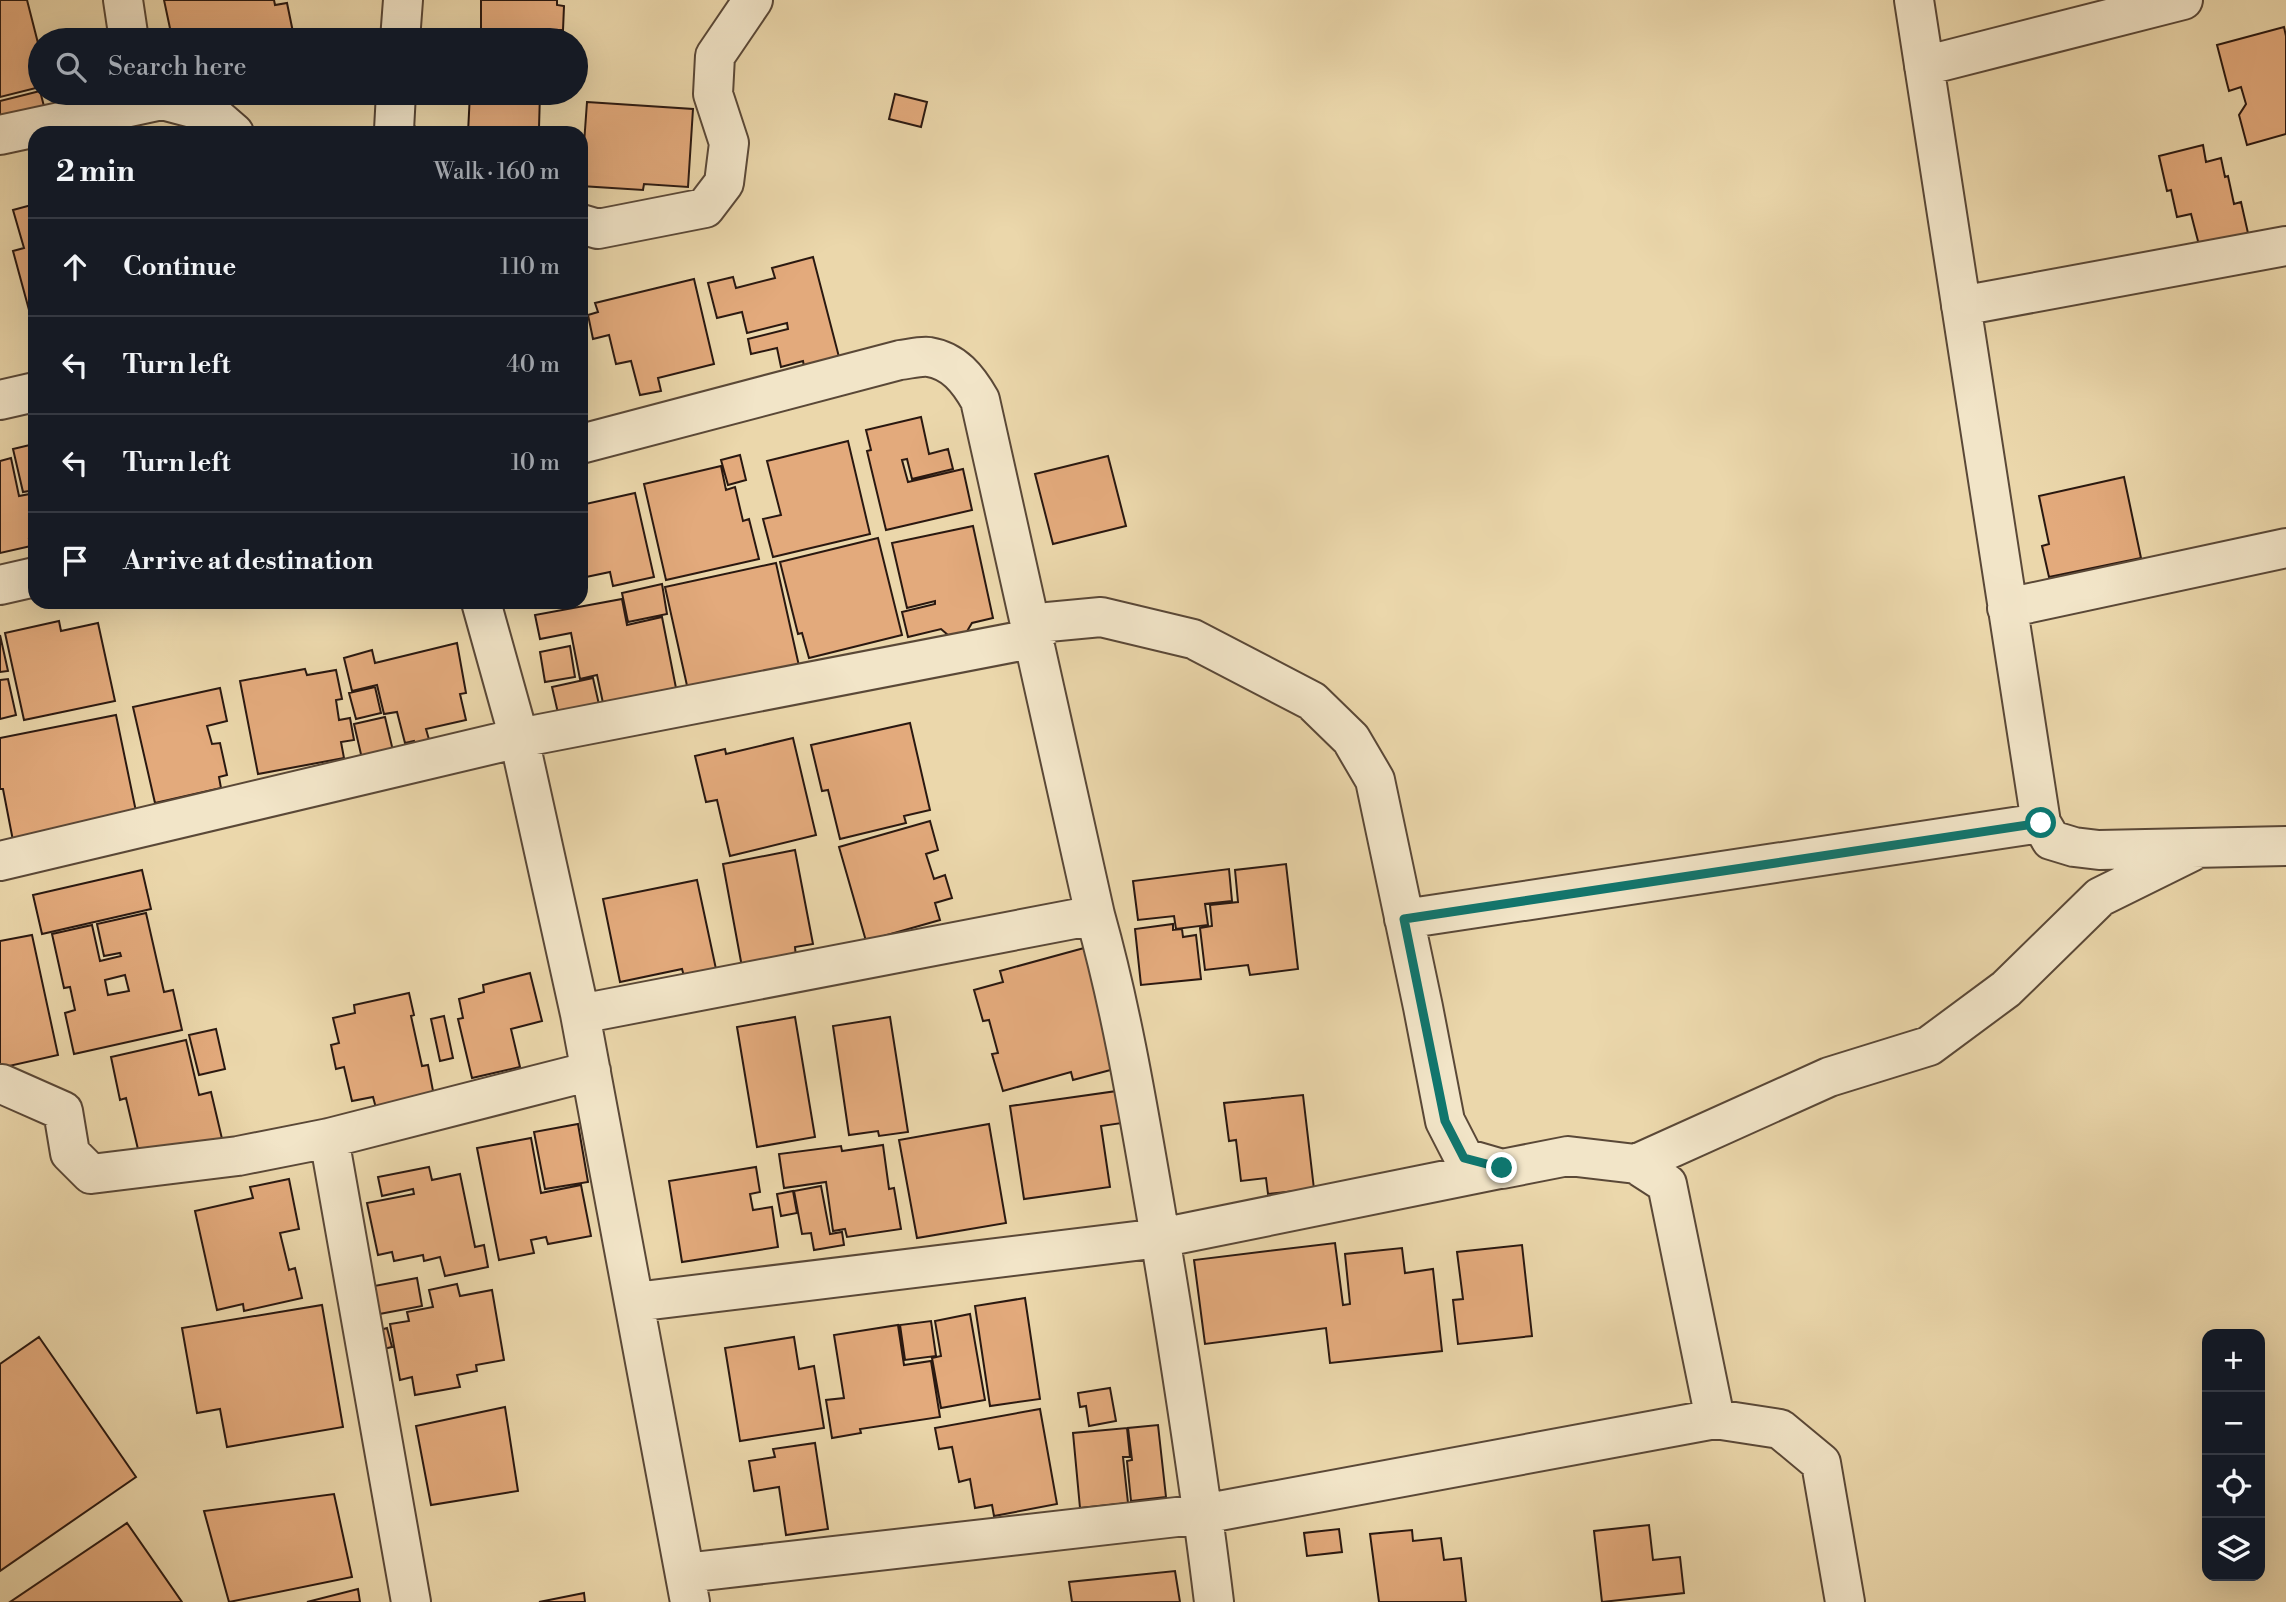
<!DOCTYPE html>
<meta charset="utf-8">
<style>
body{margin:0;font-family:"Libre Bodoni",serif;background:#242831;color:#f1f3f6}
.controls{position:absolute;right:21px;bottom:21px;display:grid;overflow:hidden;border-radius:14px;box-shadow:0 7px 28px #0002}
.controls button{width:63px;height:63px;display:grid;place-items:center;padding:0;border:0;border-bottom:2px solid #363941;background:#171b24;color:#f1f3f6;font:35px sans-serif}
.stop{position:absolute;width:21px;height:21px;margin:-16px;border:5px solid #0f766e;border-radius:50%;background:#fff}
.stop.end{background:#0f766e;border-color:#fff;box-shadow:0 2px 7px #0008}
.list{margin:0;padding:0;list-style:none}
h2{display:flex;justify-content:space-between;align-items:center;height:91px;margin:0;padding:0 28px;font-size:30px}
h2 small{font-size:23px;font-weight:400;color:#9ea1a6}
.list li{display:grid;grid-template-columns:46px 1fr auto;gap:21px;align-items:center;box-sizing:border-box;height:98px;padding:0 28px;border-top:2px solid #363941}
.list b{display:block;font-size:26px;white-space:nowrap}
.list em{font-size:23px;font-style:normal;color:#9ea1a6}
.icon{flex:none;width:38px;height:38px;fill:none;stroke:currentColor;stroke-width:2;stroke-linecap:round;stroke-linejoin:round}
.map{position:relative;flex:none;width:2286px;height:1602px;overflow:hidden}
.search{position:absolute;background:#171b24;box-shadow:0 7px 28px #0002;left:28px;top:28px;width:560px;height:77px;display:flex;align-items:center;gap:18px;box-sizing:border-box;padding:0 24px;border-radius:38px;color:#9ea1a6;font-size:26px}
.panel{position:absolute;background:#171b24;box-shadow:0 7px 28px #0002;left:28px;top:126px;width:560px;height:483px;border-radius:21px}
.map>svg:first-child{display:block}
.building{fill:#e3aa7c;stroke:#2a1810;stroke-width:2;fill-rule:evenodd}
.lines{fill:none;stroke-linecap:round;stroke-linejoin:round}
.minor-casing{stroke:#5a4837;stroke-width:42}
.minor{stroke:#f2e5c8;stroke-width:38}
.route{stroke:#0f766e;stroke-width:9}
</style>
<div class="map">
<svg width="2286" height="1602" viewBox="0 0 2286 1602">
<rect width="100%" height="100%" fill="#ebd7ab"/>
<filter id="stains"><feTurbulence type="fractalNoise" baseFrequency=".00286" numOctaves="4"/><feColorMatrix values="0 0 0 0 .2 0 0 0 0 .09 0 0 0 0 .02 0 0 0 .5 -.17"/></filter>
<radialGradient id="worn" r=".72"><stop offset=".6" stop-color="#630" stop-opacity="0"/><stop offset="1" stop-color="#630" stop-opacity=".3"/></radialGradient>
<!-- building -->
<path class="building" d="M0,0H27L40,51V87L0,97Z
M164,0H274L275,5L287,3L294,37L277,40H185L183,30L171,33Z
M481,0H557V5L564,6L563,30H553V40H481Z
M2284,27L2286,36V134L2247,145L2239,115L2246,104L2241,87L2229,91L2217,45Z
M40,91L45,110L0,122V101Z
M470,93H540L539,128L547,129V133H468Z
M895,94L927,102L921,127L889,119Z
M587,102L693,109L688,187L644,184L643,190L581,186Z
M2203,145L2206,162L2221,158L2225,177L2228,176L2234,204L2241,202L2250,242L2199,245L2191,214L2177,217L2171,190L2167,191L2159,156Z
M35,204V320L32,321L13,251L24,248L13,210Z
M813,257L839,357L804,366L803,361L781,367L777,348L751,354L748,339L788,329L787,323L747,333L742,312L717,318L708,283L733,277L736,288L775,278L772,268Z
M694,279L714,364L658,378L661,391L640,395L631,361L616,364L609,335L593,339L588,315L598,312L595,303Z
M921,417L929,454L948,449L953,469L912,479L907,459L902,460L908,482L963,469L972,510L886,530L867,451L871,450L866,430Z
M848,441L870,534L773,557L763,519L781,515L767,461Z
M34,444L35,490L23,492L13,449Z
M740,455L746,480L728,485L721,460Z
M1108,456L1126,526L1053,544L1035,474Z
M11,458L19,496L35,493V537L29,539L31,546L0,553V461Z
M721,466L726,490L735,487L743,521L749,519L759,559L666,580L644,484Z
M2124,477L2141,558L2049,577L2042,546L2049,544L2039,496Z
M635,493L654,577L613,586L610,572L586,577L581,554V550L586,549L581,527V505Z
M973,526L993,618L972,623L966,633L958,636L948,635L941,629L908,637L902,612L935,604V601L907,608L892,543Z
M878,538L902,635L809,658L802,633L798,634L780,562Z
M776,563L799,666L688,690L665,587Z
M662,584L667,614L628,622L622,593Z
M622,599L627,625L662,617L676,688L603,703L597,675L580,679L571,633L540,639L535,615Z
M59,621L61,631L98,623L115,701L24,720L5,633Z
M0,635L8,671L0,672Z
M457,643L466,693L460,694L466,720L426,729L430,743L416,747L414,741L405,743L397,712L384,714L377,685L352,691L344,658L372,650L375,663Z
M570,646L575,677L545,682L540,652Z
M305,669L307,675L336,670L342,699L336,700L339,720L350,718L354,740L341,742L344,758L258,774L240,681Z
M593,678L602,718L561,726L552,687Z
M8,679L16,715L0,719V680Z
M375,687L381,713L356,719L349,693Z
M220,688L227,721L207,726L212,744L220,743L227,775L219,777L221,788L155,803L133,707Z
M116,715L139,826L15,851L3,789H0V738Z
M385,717L394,755L363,763L354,724Z
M910,723L930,810L904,816L906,823L840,839L828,790L822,791L811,745Z
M793,738L816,835L730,856L717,800L706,802L695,756L725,749L726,754Z
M930,821L938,850L926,854L934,879L945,875L952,898L935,903L940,920L866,941L839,847Z
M795,850L813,944L795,947L796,957L742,967L723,864Z
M1286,864L1298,969L1250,975L1248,965L1205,970L1200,928L1212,926L1210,905L1238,902L1235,870Z
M1229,869L1232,901L1205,904L1208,925L1176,929L1174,916L1138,920L1133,881Z
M142,870L151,909L42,934L33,895Z
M697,880L716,969L684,976L682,969L620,982L603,899Z
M146,913L164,992L173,990L182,1030L74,1054L65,1013L75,1010L70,987L64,988L52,934L92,925L100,961L121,956L120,953L104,956L97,924ZM125,975L129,991L108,995L105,980Z
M1173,924V930L1182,929L1183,937L1196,935L1201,979L1141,985L1135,929Z
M32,935L58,1055L0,1068V941Z
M1084,948L1118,1068L1073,1080L1071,1072L1003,1091L992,1054L998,1053L989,1020L983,1021L974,990L1003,982L1000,971Z
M530,973L542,1021L511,1029L520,1067L472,1078L458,1019L463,1018L459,999L484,992L483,985Z
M409,993L414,1015L411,1016L422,1066L428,1065L434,1096L376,1108L373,1097L352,1101L344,1067L336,1069L331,1045L339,1043L333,1018L355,1013L354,1005Z
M444,1016L453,1058L440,1061L431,1019Z
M795,1017L815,1137L757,1147L737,1027Z
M890,1017L908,1132L879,1136L878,1131L849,1135L833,1026Z
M216,1029L225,1069L199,1075L189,1035Z
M186,1040L199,1095L211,1092L223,1143L141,1162L126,1098L120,1100L111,1057Z
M1117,1091L1122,1123L1101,1126L1110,1187L1024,1199L1010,1106Z
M1303,1095L1314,1189L1268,1194L1266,1178L1241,1181L1236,1140L1229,1141L1224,1103Z
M578,1124L588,1182L545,1189L534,1132Z
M989,1124L1006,1223L917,1238L899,1140Z
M531,1138L541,1193L581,1185L591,1236L548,1244L546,1237L531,1240L534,1253L499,1260L477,1148Z
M883,1145L889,1189L894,1188L901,1229L847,1237L845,1229L833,1231L826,1182L784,1188L779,1154L841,1146L842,1151Z
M429,1167L432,1180L460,1174L475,1247L484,1245L488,1267L445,1276L440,1257L424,1261L423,1255L394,1261L392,1252L378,1255L367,1203L414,1194L413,1189L382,1196L378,1177Z
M756,1167L760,1192L750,1194L753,1210L772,1207L778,1247L682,1262L669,1181Z
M289,1179L299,1229L280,1233L289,1270L295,1268L302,1298L244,1311L243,1304L217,1310L195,1211L253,1198L250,1187Z
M821,1186L830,1234L842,1232L844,1245L814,1250L811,1233L802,1234L794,1191Z
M793,1191L797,1213L781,1216L777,1194Z
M1335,1243L1343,1305L1350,1304L1345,1254L1402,1248L1405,1273L1433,1269L1442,1351L1330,1363L1326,1328L1205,1344L1194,1260Z
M1522,1245L1532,1336L1458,1344L1453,1300L1463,1299L1457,1252Z
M417,1278L422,1306L374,1315L369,1287Z
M457,1284L460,1296L492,1290L504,1360L476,1365L477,1371L457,1375L460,1387L415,1395L412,1377L400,1380L390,1324L409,1321L407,1312L433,1307L429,1290Z
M1025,1298L1040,1399L990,1406L975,1306Z
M322,1305L343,1427L227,1447L220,1409L197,1413L182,1328Z
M970,1314L985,1400L941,1408L932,1358L941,1356L935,1321Z
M931,1321L936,1356L905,1360L900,1325Z
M898,1325L904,1365L931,1361L940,1417L860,1429L861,1433L832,1438L826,1400L844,1398L834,1335Z
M387,1328L392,1347L379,1350L373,1332Z
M39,1337L136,1477L0,1571V1364Z
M794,1337L799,1369L814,1366L824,1428L740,1441L725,1348Z
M1110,1388L1116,1421L1089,1426L1086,1406L1080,1407L1078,1393Z
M505,1407L518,1491L431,1505L416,1426Z
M1040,1409L1057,1504L994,1516L992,1505L975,1508L970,1479L959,1482L952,1447L939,1449L935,1428Z
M1158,1425L1166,1497L1131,1501L1127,1461L1132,1460L1128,1428Z
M1127,1428L1130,1457H1123L1128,1503L1080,1508L1073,1433Z
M815,1443L828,1529L786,1535L779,1487L754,1491L749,1461L775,1457L773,1449Z
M334,1494L352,1577L229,1602L204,1511Z
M127,1523L182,1602H10Z
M1649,1525L1653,1560L1680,1557L1684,1593L1602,1602L1594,1531Z
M1339,1529L1342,1552L1307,1556L1304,1533Z
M1412,1530L1413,1541L1441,1538L1444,1560L1461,1558L1466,1602H1379L1370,1534Z
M1175,1571L1180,1602H1072L1069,1582Z
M358,1589L360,1602H307Z
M584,1593L585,1602H539Z"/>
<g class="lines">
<!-- minor casing -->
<g class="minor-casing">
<path id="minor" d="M123,0L129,40
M1914,0L2041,823L2051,840L2074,847L2099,850L2286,846
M400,40L403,0
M1924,66L2183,0
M396,133L394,130L396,93
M0,135L162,100L211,113L234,133
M581,224L598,229L705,208L724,183L729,143L713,94L715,56L753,0
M1961,306L2286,246
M0,400L35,392
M581,444L900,360C909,359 920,356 929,357C954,361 968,379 980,400L1095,915C1122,1011 1138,1109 1155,1207C1177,1338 1198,1470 1214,1602
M0,585L35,577
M481,602L519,738L580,1014L690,1602
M2007,608L2286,548
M0,861L519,738L1031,639L1048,622L1101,617L1193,639L1312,701L1351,739L1375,780L1423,1007L1445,1121L1464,1158L1502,1169L1568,1156L1636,1164L1667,1184L1715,1419L1780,1429L1821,1463L1845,1602
M1404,919L2041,823
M580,1014L1095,915
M2,1084L63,1111L70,1153L91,1174L238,1156L329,1138L591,1071
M329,1138L411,1602
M1636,1164L1829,1077L1929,1046L2006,989L2100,897L2191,852
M635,1302L1160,1238L1500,1169
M685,1573L1203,1514L1715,1419"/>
</g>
<!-- minor -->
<use href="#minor" class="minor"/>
</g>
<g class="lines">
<!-- route -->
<path class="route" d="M1502,1168L1464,1158L1445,1121L1404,919L2041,823"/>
</g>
<rect width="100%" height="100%" filter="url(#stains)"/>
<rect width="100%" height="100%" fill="url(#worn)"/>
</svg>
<div class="controls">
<button>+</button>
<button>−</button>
<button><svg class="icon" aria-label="locate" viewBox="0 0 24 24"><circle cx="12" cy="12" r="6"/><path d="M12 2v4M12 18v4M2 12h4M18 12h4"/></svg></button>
<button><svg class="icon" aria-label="layers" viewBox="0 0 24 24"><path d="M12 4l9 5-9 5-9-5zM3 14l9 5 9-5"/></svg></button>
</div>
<div class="stop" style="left:2041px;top:823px"></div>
<div class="stop end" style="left:1502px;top:1168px"></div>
<div class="search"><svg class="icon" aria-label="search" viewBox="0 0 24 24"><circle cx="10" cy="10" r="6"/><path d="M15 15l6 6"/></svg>Search here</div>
<section class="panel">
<h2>2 min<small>Walk · 160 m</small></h2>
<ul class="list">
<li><svg class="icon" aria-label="ahead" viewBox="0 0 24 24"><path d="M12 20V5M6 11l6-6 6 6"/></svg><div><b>Continue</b></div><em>110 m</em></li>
<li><svg class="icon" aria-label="left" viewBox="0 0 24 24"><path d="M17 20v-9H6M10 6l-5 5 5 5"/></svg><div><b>Turn left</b></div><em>40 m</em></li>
<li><svg class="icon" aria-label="left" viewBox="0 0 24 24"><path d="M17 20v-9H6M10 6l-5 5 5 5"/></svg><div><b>Turn left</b></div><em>10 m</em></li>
<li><svg class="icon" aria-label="arrive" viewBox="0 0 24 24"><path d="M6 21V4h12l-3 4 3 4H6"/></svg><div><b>Arrive at destination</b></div></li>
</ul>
</section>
</div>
